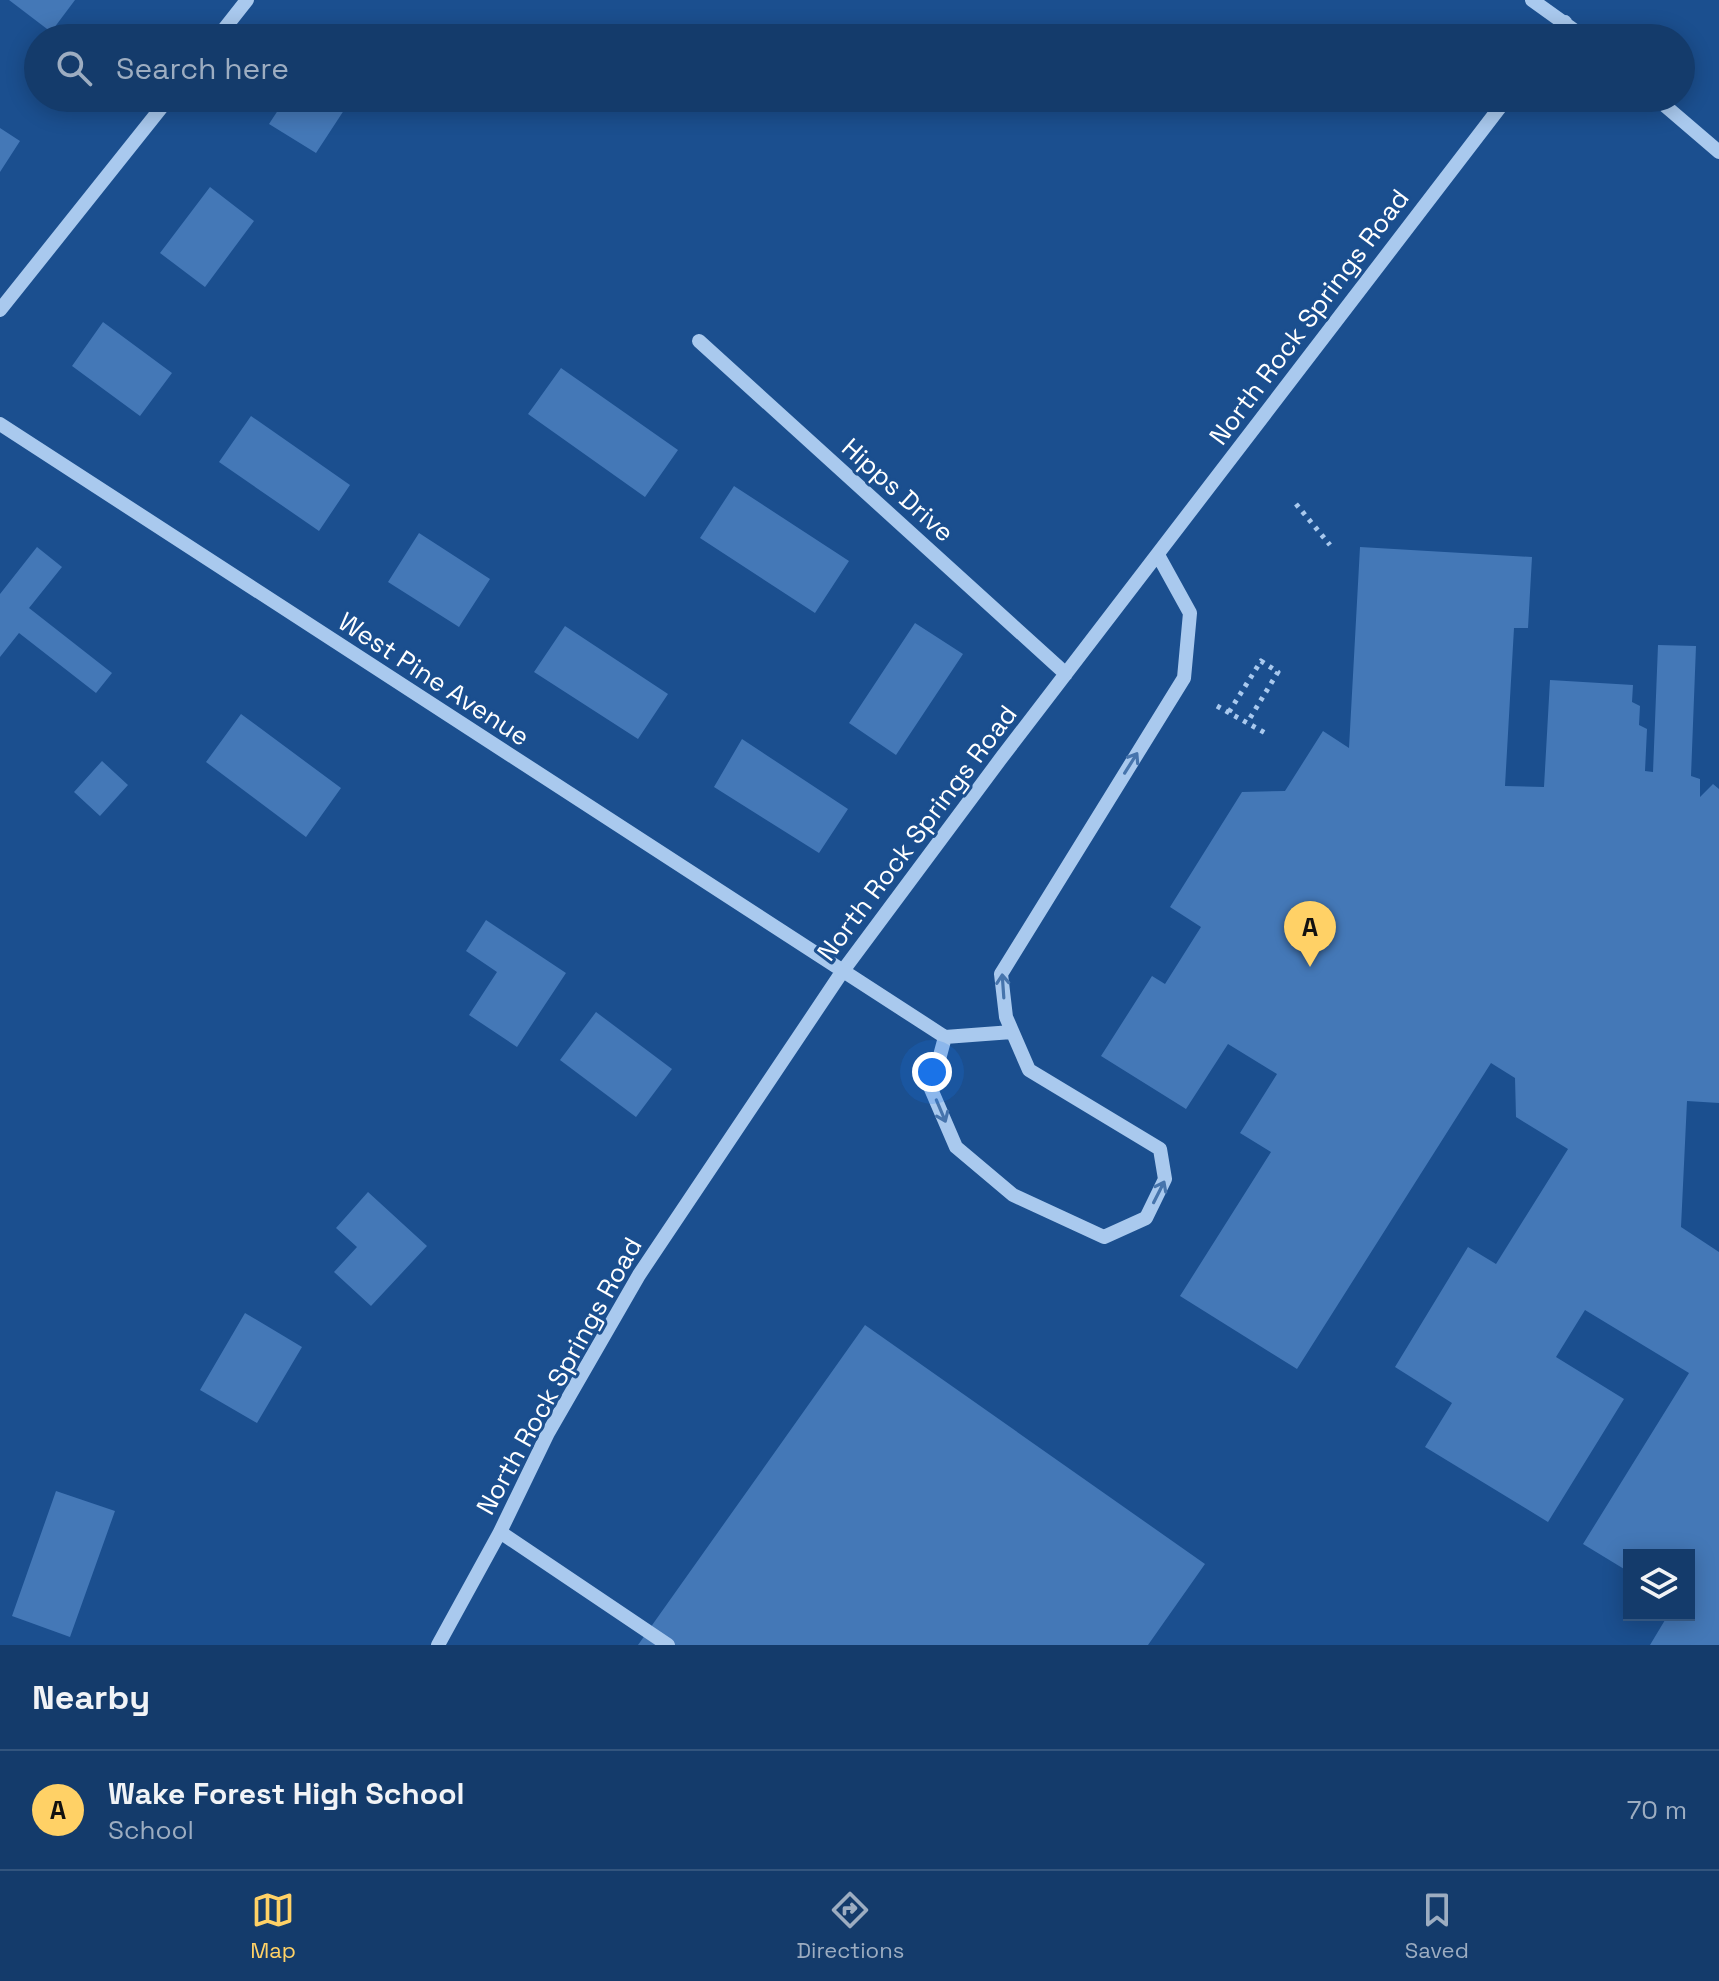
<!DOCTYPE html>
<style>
body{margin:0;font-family:"Space Grotesk",sans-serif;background:#214673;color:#f1f3f6}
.controls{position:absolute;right:24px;bottom:24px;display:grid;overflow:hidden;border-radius:0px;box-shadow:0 4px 20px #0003}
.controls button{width:72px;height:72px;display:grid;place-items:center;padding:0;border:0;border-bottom:2px solid #33557e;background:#143b6b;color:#f1f3f6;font:40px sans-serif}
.you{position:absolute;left:932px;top:1072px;width:28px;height:28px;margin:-20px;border:6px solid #fff;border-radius:50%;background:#1a73e8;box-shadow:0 0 0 12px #1a73e833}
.badge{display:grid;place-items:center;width:52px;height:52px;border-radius:50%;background:#ffd166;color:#111;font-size:26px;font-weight:700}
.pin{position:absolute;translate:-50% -66px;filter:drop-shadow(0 2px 4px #0008)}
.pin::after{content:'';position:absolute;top:42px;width:28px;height:24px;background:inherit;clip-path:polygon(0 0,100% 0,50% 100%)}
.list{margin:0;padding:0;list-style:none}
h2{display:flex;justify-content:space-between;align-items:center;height:104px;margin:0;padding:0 32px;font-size:34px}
h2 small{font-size:26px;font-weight:400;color:#9dadc1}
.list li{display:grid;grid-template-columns:52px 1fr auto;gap:24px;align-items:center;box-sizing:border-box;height:120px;padding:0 32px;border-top:2px solid #33557e}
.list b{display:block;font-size:30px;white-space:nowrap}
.list p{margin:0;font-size:26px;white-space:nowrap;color:#9dadc1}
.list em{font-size:26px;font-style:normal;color:#9dadc1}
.icon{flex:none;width:44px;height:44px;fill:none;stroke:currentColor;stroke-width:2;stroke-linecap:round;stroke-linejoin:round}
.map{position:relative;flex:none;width:1719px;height:1645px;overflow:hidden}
.search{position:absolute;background:#143b6b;box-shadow:0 4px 20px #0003;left:24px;right:24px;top:24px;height:88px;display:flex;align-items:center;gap:20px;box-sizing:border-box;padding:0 28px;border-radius:44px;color:#9dadc1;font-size:30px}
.sheet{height:224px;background:#143b6b}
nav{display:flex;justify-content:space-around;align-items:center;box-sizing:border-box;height:112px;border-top:2px solid #33557e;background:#143b6b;font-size:22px;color:#9dadc1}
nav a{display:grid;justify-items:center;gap:4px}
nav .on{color:#ffd166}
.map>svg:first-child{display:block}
.building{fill:#4478b7}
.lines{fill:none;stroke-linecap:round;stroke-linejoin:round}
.path{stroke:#a9c9ee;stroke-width:5;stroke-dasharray:4 6;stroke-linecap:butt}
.minor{stroke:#a9c9ee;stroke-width:14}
.oneway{stroke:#4674ac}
.labels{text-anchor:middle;stroke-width:6;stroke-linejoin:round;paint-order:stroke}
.street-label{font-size:26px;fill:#fff;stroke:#1b4f8f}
</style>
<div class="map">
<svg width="1719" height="1645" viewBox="0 0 1719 1645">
<rect width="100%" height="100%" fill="#1b4f8f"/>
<!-- building -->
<path class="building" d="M9,0H75L51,32Z
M286,98H352L316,153L269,124Z
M0,128L20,141L0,172Z
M210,187L254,221L205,287L160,253Z
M103,322L172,373L140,416L72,366Z
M561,368L678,450L645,497L528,414Z
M251,416L350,485L319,531L219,462Z
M734,486L849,561L815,613L700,538Z
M419,533L490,579L459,627L388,582Z
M37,547L62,567L29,608L112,673L96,693L19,633L0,657V594Z
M1360,547L1532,557L1528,628H1514L1505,786L1544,787L1550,680L1633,685L1632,702L1640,706L1639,725L1647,729L1645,771L1653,772L1658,645L1696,646L1691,776L1700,779V797L1713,784L1719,789V1103L1687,1101L1681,1227L1719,1252V1645H1650L1668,1615H1689V1555H1629V1572L1583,1544L1689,1373L1585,1310L1556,1357L1624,1399L1548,1522L1425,1447L1452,1403L1395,1367L1468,1247L1496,1264L1568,1149L1516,1117L1515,1078L1491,1063L1297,1369L1180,1296L1271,1152L1240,1133L1277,1074L1228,1044L1186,1109L1101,1056L1152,976L1165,984L1201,927L1170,907L1242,792L1285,791L1323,731L1349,748Z
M915,623L963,654L896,755L849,723Z
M565,626L668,694L638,739L534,672Z
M241,714L341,788L306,837L206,762Z
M742,739L848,809L819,853L714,787Z
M102,761L128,785L100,816L74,792Z
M486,920L566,973L517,1047L469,1015L497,972L466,951Z
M596,1012L672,1069L636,1117L560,1060Z
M368,1192L427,1246L371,1306L334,1272L357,1247L336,1228Z
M245,1313L302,1347L257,1423L200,1390Z
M865,1325L1205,1564L1148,1645H638Z
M56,1491L115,1511L70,1637L12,1616Z"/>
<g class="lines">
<!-- path -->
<path class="path" d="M1296,504L1330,545
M1217,706L1267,734
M1229,712L1261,661L1278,672L1247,723"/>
<!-- minor -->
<path class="minor" d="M1532,0L1585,38
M217,38L247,0
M1553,38L1565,22
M1656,98L1719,152
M0,310L169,98
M699,341L1066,674
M0,424L945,1037
M945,1037L931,1089L956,1147L1013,1195L1104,1237L1146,1218L1165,1179L1160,1149L1029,1070L1006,1017L1001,974L1184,678L1190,613L1158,555
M945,1037L1012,1032
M500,1532L668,1645
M438,1645L500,1532L548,1433L639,1275L842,972L1002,757L1507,98"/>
</g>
<!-- one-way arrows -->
<defs><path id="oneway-shaft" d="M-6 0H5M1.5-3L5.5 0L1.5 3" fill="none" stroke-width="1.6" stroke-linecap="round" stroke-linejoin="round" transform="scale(2)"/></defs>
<g class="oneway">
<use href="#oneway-shaft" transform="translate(1131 763) rotate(-58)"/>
<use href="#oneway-shaft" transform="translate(1003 986) rotate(-94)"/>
<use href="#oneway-shaft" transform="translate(941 1111) rotate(67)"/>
<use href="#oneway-shaft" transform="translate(1159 1192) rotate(-63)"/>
</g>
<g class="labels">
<!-- street labels -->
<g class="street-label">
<text transform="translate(1309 317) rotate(-53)" y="9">North Rock Springs Road</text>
<text transform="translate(898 490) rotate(42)" y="9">Hipps Drive</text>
<text transform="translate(434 679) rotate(33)" y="9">West Pine Avenue</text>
<text transform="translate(917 833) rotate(-53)" y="9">North Rock Springs Road</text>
<text transform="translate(559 1376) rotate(-61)" y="9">North Rock Springs Road</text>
</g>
</g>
</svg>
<div class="controls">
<button><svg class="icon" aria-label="layers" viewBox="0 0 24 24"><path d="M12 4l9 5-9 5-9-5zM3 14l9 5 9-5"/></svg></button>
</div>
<div class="you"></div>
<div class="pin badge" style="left:1310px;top:967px">A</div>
<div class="search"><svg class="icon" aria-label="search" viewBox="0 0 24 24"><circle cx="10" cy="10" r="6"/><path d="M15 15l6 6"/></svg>Search here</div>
</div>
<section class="sheet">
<h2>Nearby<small></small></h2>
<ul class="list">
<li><span class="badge">A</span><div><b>Wake Forest High School</b><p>School</p></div><em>70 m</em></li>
</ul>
</section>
<nav>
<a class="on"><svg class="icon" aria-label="map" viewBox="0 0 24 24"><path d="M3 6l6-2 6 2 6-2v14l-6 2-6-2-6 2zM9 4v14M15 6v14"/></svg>Map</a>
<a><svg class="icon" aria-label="directions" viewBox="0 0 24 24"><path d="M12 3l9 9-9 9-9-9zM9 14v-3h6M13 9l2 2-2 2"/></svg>Directions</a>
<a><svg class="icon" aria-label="saved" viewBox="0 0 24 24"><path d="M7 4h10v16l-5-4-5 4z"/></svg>Saved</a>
</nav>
